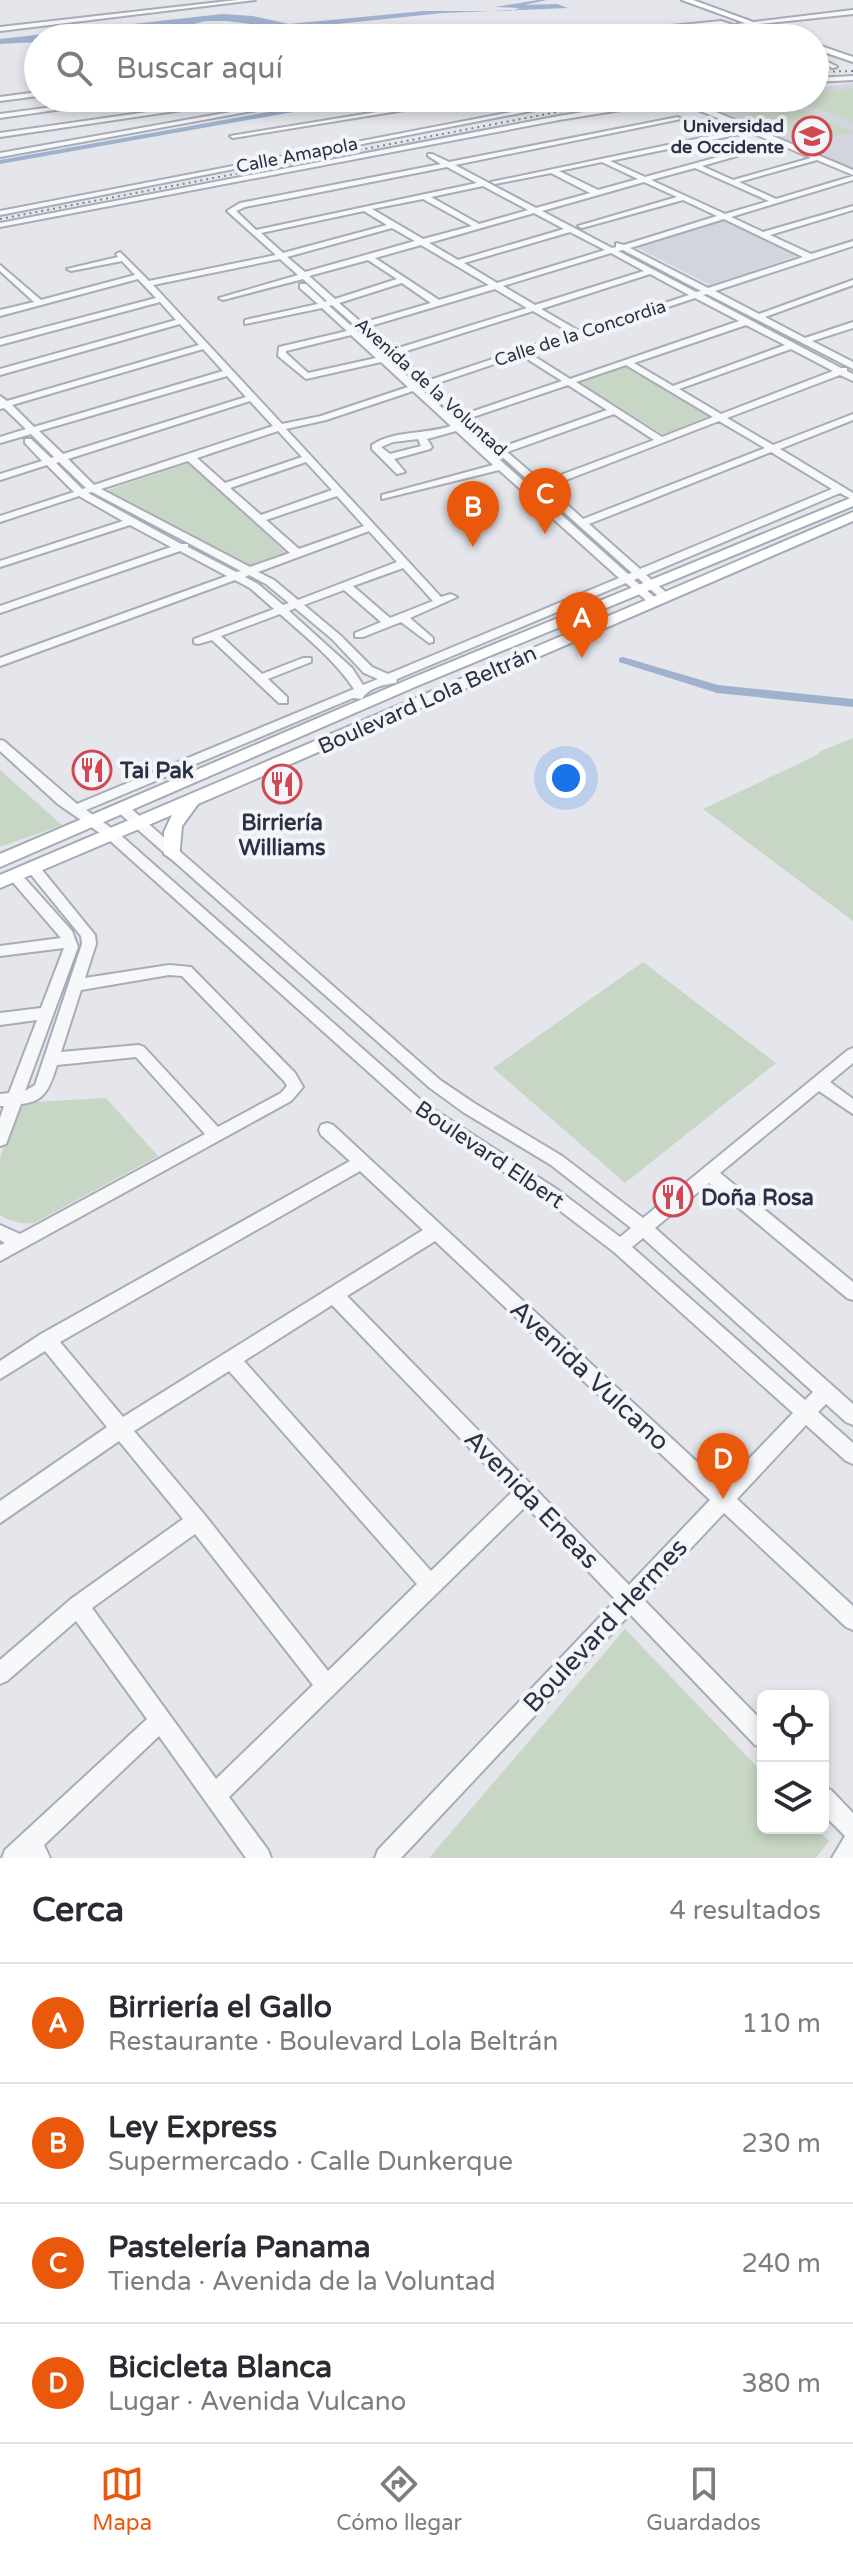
<!DOCTYPE html>
<html lang="es">
<meta charset="utf-8">
<style>
body{margin:0;font-family:"Varela Round",sans-serif;background:#f2f2f3;color:#2b2b33}
.controls{position:absolute;right:24px;bottom:24px;display:grid;overflow:hidden;border-radius:12px;box-shadow:0 4px 12px #0003}
.controls button{width:72px;height:72px;display:grid;place-items:center;padding:0;border:0;border-bottom:2px solid #e1e1e2;background:#fff;color:#2b2b33;font:40px sans-serif}
.you{position:absolute;left:566px;top:778px;width:28px;height:28px;margin:-20px;border:6px solid #fff;border-radius:50%;background:#1a73e8;box-shadow:0 0 0 12px #1a73e833}
.badge{display:grid;place-items:center;width:52px;height:52px;border-radius:50%;background:#ea580c;color:#fff;font-size:26px;font-weight:700}
.pin{position:absolute;translate:-50% -66px;filter:drop-shadow(0 2px 4px #0008)}
.pin::after{content:'';position:absolute;top:42px;width:28px;height:24px;background:inherit;clip-path:polygon(0 0,100% 0,50% 100%)}
.list{margin:0;padding:0;list-style:none}
h2{display:flex;justify-content:space-between;align-items:center;height:104px;margin:0;padding:0 32px;font-size:34px}
h2 small{font-size:26px;font-weight:400;color:#7c7c81}
.list li{display:grid;grid-template-columns:52px 1fr auto;gap:24px;align-items:center;box-sizing:border-box;height:120px;padding:0 32px;border-top:2px solid #e1e1e2}
.list b{display:block;font-size:30px;white-space:nowrap}
.list p{margin:0;font-size:26px;white-space:nowrap;color:#7c7c81}
.list em{font-size:26px;font-style:normal;color:#7c7c81}
.icon{flex:none;width:44px;height:44px;fill:none;stroke:currentColor;stroke-width:2;stroke-linecap:round;stroke-linejoin:round}
.map{position:relative;flex:none;width:853px;height:1858px;overflow:hidden}
.search{position:absolute;background:#fff;box-shadow:0 4px 12px #0003;left:24px;right:24px;top:24px;height:88px;display:flex;align-items:center;gap:20px;box-sizing:border-box;padding:0 28px;border-radius:44px;color:#7c7c81;font-size:30px}
.sheet{height:584px;background:#fff}
nav{display:flex;justify-content:space-around;align-items:center;box-sizing:border-box;height:112px;border-top:2px solid #e1e1e2;background:#fff;font-size:22px;color:#7c7c81}
nav a{display:grid;justify-items:center;gap:4px}
nav .on{color:#ea580c}
.map>svg:first-child{display:block}
.built{fill:#d2d5de}
.green{fill:#c8d6c5}
.water{fill:#9fb1cc}
.lines{fill:none;stroke-linecap:round;stroke-linejoin:round}
.canal{fill:#9fb1cc;fill-rule:evenodd}
.minor-casing{stroke:#a9acb7;stroke-width:4}
.major-casing{stroke:#a3aab8;stroke-width:4}
.minor{fill:#f7f8fa;fill-rule:evenodd}
.major{fill:#fff;fill-rule:evenodd}
.rail{stroke:#7d8496;stroke-width:2;stroke-dasharray:2 4;stroke-linecap:butt}
.labels{text-anchor:middle;stroke-width:8;stroke-linejoin:round;paint-order:stroke}
.far-poi-label{font-size:18px;font-weight:bold;fill:#2b3245;stroke:#f4f5f9;text-anchor:end}
.far-street-label{font-size:18px;fill:#2b3245;stroke:#f4f5f9}
.street-label{font-size:22px;fill:#2b3245;stroke:#f4f5f9}
.poi-label{font-size:22px;font-weight:bold;fill:#2b3245;stroke:#f4f5f9;text-anchor:start}
.near-street-label{font-size:26px;fill:#2b3245;stroke:#f4f5f9}
</style>
<div class="map">
<svg width="853" height="1858" viewBox="0 0 853 1858">
<rect width="100%" height="100%" fill="#e4e6ec"/>
<!-- built -->
<path class="built" d="M853,83V170L690,102L722,98H815V88Z
M725,217L802,254L710,285L634,246Z"/>
<!-- green -->
<path class="green" d="M853,88V122L792,99L815,98V94Z
M776,99L853,131V132L811,142L735,109Z
M628,365L714,416L664,435L579,382Z
M192,462L287,554L251,566L112,496L108,490Z
M853,738V921L703,809L815,756L821,751Z
M0,770L62,825L0,847Z
M643,962L776,1063L625,1183L493,1068Z
M106,1098L158,1156L34,1223C22,1224 10,1222 0,1215V1158L17,1103Z
M625,1629L763,1773V1828H816L829,1841L816,1858H429Z"/>
<!-- water -->
<path class="water" d="M538,0H547L524,5L557,4L568,8L443,13L288,29L227,21H206L135,38H38V42L0,44V39L222,14L253,16L289,24L424,11H511L520,8L495,7Z
M347,98H372L0,164V160Z"/>
<g class="lines">
<!-- canal -->
<path class="canal" d="M623,657L718,685L853,699V707L717,693L619,662V658Z"/>
<!-- minor casing -->
<g class="minor-casing">
<path id="minor" d="M237,0H255L0,31V27Z
M853,10V14L740,26L737,24Z
M721,21L768,37L762,38L721,25L574,38H551Z
M815,56L836,66L837,67L832,68L815,60Z
M853,76V80L815,82V78Z
M38,92V96L0,101V97Z
M121,98H139L0,118V114Z
M246,98H263L0,137V133Z
M309,98H323L0,157V153Z
M391,98H405L368,106L365,104Z
M463,98H478L233,138L230,136Z
M584,98H597L0,215V211Z
M668,98H683L853,170V175L817,160L739,182L776,199L853,176V180L731,217L763,232L853,206V210L770,235L811,254L853,241V246L715,291L759,314L853,280V285L765,317L805,338L853,322V328L812,341L853,362V369L707,294L703,295L841,368H847V371L853,374V381L840,375L727,418L773,445L853,414V420L780,449L853,493V500L840,493L646,575L668,594V598H660L638,578L634,580L657,599V603H649L626,583L397,679L396,683C385,684 368,688 362,699L353,698L86,810L117,832L424,1103L558,1190L620,1237L631,1228L551,1165L463,1112L430,1088L117,811L116,808L117,805H127L440,1080L474,1103L562,1156L643,1218L848,1050L853,1048V1063L830,1082L853,1099V1114L819,1091L720,1173L853,1282V1300L847,1298L709,1183L655,1228L853,1404V1425L846,1422L826,1404L818,1412L853,1443V1464L846,1461L806,1425L737,1499L853,1606V1630L846,1627L724,1513L643,1599L763,1722V1748L755,1745L630,1614L401,1858H375L378,1850L616,1600L526,1506L229,1797L268,1850L271,1858H246L159,1736L44,1845L50,1858H2L5,1850L147,1719L76,1621L7,1681L0,1684V1660L71,1599L183,1519L119,1441L0,1523V1501L107,1427L45,1351L0,1379V1361L41,1334L350,1161L321,1135L319,1130L321,1125L327,1123L333,1125L723,1486L793,1413L614,1252L546,1200L412,1111L107,838L58,804L0,751V740L4,741L77,804L354,689C334,659 306,637 280,614L221,636L262,674L303,658H311V662L268,679L287,697V703H279L212,640L198,644L194,643V639L274,609L250,588L235,580L0,666V658L227,576L180,551L0,613V606L171,547L130,525L0,567V561L123,521L79,496L0,522V516L74,492L47,465L0,480V474L42,461L25,443V439H31L51,458L54,457L31,434L0,443V437L26,429L4,408L0,409V396L7,401L199,345L180,324L0,375V369L176,320L160,302L0,345V339L156,298L138,279L0,316V310L34,302L0,271V265L41,300L135,275L122,261L71,271L67,269L118,257L116,254L120,252L149,281L276,255L227,211L240,203L441,164L428,156V154H432L449,162L678,117L681,119L455,165L536,208L590,193L551,173L495,184L491,182L744,129L676,101L559,120L0,227V223L559,116ZM750,132L773,142L645,177L610,161ZM779,144L811,158L733,180L702,166ZM602,162L638,179L598,190L559,171ZM447,167L477,183L256,230L236,211L245,207ZM695,168L769,201L725,214L651,180ZM644,182L677,197L578,226L582,228L683,200L717,216L624,245L616,243V247L612,248L542,211ZM483,186L528,210L479,224L431,197ZM423,199L472,226L423,239L372,209ZM364,211L387,225L283,253L261,233ZM534,213L564,229L458,260L429,243ZM724,219L803,257L708,288L630,248ZM392,228L415,241L305,272L287,257ZM570,232L605,250L497,283L464,263ZM421,245L489,285L439,300L375,258ZM623,250L701,291L696,292L618,251ZM611,253L644,271L535,305L503,286ZM280,259L298,275L219,298L223,300L303,279L327,301L325,302L306,284H300V288L318,304L245,320V324L322,308L347,331L279,347L278,356L306,379L381,362L408,387L321,416L282,424L153,285ZM368,260L397,279L335,299L309,276ZM650,274L689,295L579,331L541,309ZM402,283L431,303L362,323L339,303ZM495,289L527,308L392,350L367,327ZM695,298L739,321L570,379L529,353ZM332,305L419,383L416,384L329,306ZM533,311L571,333L427,381L397,354ZM746,325L785,345L673,386L634,363ZM351,335L376,358L308,373L286,353V351ZM203,349L223,371L34,427L12,405ZM791,349L833,371L721,414L679,389ZM521,355L562,381L465,414L432,385ZM626,365L713,417L662,437L576,382ZM227,376L246,397L63,454L39,431ZM568,385L607,410L502,447L470,418ZM424,388L457,417L453,418L421,389ZM413,391L451,426C425,435 394,430 372,445V449L397,474L405,472L394,459L430,449L432,447L427,439L456,431L493,465L382,495V499L499,470L619,578L388,674L372,667L340,635L304,605L344,590L381,622L355,633V637H363L401,622L429,643L433,642V638L410,618L457,597L451,594L441,597L286,429L326,420ZM250,401L273,426L94,485L68,459ZM614,414L654,440L542,482L507,452ZM719,421L765,448L583,519L548,487ZM467,426L494,450V454H499L632,573L628,574L464,428ZM278,431L302,457L225,483L197,458ZM418,439L421,446L390,454L381,447L393,442ZM771,452L832,489L640,569L589,524ZM188,461L290,553L250,567L101,489ZM59,462L86,488L82,489L56,463ZM306,462L332,490L261,515L230,488ZM92,492L241,571L236,572L188,547V544H181L88,493ZM337,496L364,526L299,549L266,520ZM369,531L397,562L298,600L274,580L258,572ZM403,568L433,601L390,618L353,586ZM249,575L266,584L289,603L283,605L258,584L245,577ZM295,608L332,639L364,673L378,679L363,685L352,668L289,611ZM360,1171L423,1230L123,1417L60,1342ZM643,1238L813,1392L805,1400L632,1247ZM435,1241L710,1500L629,1585L347,1296ZM332,1305L512,1492L431,1571L244,1361ZM229,1371L417,1584L328,1671L204,1514L134,1431ZM195,1534L313,1685L216,1779L92,1608Z
M33,863L38,865L95,935L96,944L85,978L169,965L191,967L295,1073L303,1087L291,1101L0,1261V1245L5,1243L0,1240V1225L20,1234L205,1134L136,1057L57,1065C50,1086 46,1102 21,1104L6,1144L0,1146V1118L4,1106H0V1094L9,1093L37,1020L0,1025V1013L41,1008L64,948L0,956V946L61,938L10,879L8,876L10,873H20L72,931L78,947L25,1091L35,1085L82,944L81,936L28,871L26,868L28,865ZM169,975L182,976L284,1081L287,1086L281,1093L218,1127L144,1047L139,1045L61,1052L81,990Z
M823,1787L831,1790L853,1813V1858H832L845,1836L823,1814Z"/>
</g>
<!-- major casing -->
<g class="major-casing">
<path id="major" d="M682,0H693L797,38H786Z
M815,44L853,57V62L815,49Z
M853,497V506L417,686L0,867V854L407,680Z
M853,512V521L198,804L182,826L179,858L173,860L164,854V832L172,815L0,888V875Z"/>
</g>
<!-- minor -->
<use href="#minor" class="minor"/>
<!-- major -->
<use href="#major" class="major"/>
<!-- rail -->
<path class="rail" d="M815,72L853,71
M0,219L630,98"/>
</g>
<!-- icons -->
<defs>
<g id="university-ring" transform="scale(2)"><circle r="9.5" fill="#f4f5f9" stroke="#d14853" stroke-width="1.5"/><path d="M0-5L7-2L0 1L-7-2ZM-4 1L0 2.5L4 1V4Q0 6-4 4Z" fill="#d14853"/></g>
<g id="restaurant-ring" transform="scale(2)"><circle r="9.5" fill="#f4f5f9" stroke="#d14853" stroke-width="1.5"/><path d="M-5-6h1v4h1v-4h1v4h1v-4h1v5L-1.5 .5V6h-2V.5L-5-1ZM5-6V6H3V1.5H1.5Q1.5-4 5-6Z" fill="#d14853"/></g>
</defs>
<g fill-rule="evenodd">
<use href="#university-ring" x="812" y="136"/>
<use href="#restaurant-ring" x="92" y="770"/>
<use href="#restaurant-ring" x="282" y="784"/>
<use href="#restaurant-ring" x="673" y="1197"/>
</g>
<g class="labels">
<!-- far-poi labels -->
<g class="far-poi-label">
<text x="784" y="132">Universidad<tspan x="784" dy="21">de Occidente</tspan></text>
</g>
<!-- far-street labels -->
<g class="far-street-label">
<text transform="translate(297 155) rotate(-11)" y="6">Calle Amapola</text>
<text transform="translate(580 333) rotate(-18)" y="6">Calle de la Concordia</text>
<text transform="translate(431 387) rotate(42)" y="6">Avenida de la Voluntad</text>
</g>
<!-- street labels -->
<g class="street-label">
<text transform="translate(427 699) rotate(-24)" y="8">Boulevard Lola Beltrán</text>
<text transform="translate(490 1154) rotate(34)" y="8">Boulevard Elbert</text>
</g>
<!-- poi labels -->
<g class="poi-label">
<text x="120" y="778">Tai Pak</text>
<text x="282" y="830" text-anchor="middle">Birriería<tspan x="282" dy="25">Williams</tspan></text>
<text x="701" y="1205">Doña Rosa</text>
</g>
<!-- near-street labels -->
<g class="near-street-label">
<text transform="translate(590 1375) rotate(43)" y="9">Avenida Vulcano</text>
<text transform="translate(532 1499) rotate(46)" y="9">Avenida Eneas</text>
<text transform="translate(605 1625) rotate(-47)" y="9">Boulevard Hermes</text>
</g>
</g>
</svg>
<div class="controls">
<button><svg class="icon" aria-label="locate" viewBox="0 0 24 24"><circle cx="12" cy="12" r="6"/><path d="M12 2v4M12 18v4M2 12h4M18 12h4"/></svg></button>
<button><svg class="icon" aria-label="layers" viewBox="0 0 24 24"><path d="M12 4l9 5-9 5-9-5zM3 14l9 5 9-5"/></svg></button>
</div>
<div class="you"></div>
<div class="pin badge" style="left:582px;top:658px">A</div>
<div class="pin badge" style="left:473px;top:547px">B</div>
<div class="pin badge" style="left:545px;top:534px">C</div>
<div class="pin badge" style="left:723px;top:1499px">D</div>
<div class="search"><svg class="icon" aria-label="search" viewBox="0 0 24 24"><circle cx="10" cy="10" r="6"/><path d="M15 15l6 6"/></svg>Buscar aquí</div>
</div>
<section class="sheet">
<h2>Cerca<small>4 resultados</small></h2>
<ul class="list">
<li><span class="badge">A</span><div><b>Birriería el Gallo</b><p>Restaurante · Boulevard Lola Beltrán</p></div><em>110 m</em></li>
<li><span class="badge">B</span><div><b>Ley Express</b><p>Supermercado · Calle Dunkerque</p></div><em>230 m</em></li>
<li><span class="badge">C</span><div><b>Pastelería Panama</b><p>Tienda · Avenida de la Voluntad</p></div><em>240 m</em></li>
<li><span class="badge">D</span><div><b>Bicicleta Blanca</b><p>Lugar · Avenida Vulcano</p></div><em>380 m</em></li>
</ul>
</section>
<nav>
<a class="on"><svg class="icon" aria-label="map" viewBox="0 0 24 24"><path d="M3 6l6-2 6 2 6-2v14l-6 2-6-2-6 2zM9 4v14M15 6v14"/></svg>Mapa</a>
<a><svg class="icon" aria-label="directions" viewBox="0 0 24 24"><path d="M12 3l9 9-9 9-9-9zM9 14v-3h6M13 9l2 2-2 2"/></svg>Cómo llegar</a>
<a><svg class="icon" aria-label="saved" viewBox="0 0 24 24"><path d="M7 4h10v16l-5-4-5 4z"/></svg>Guardados</a>
</nav>
